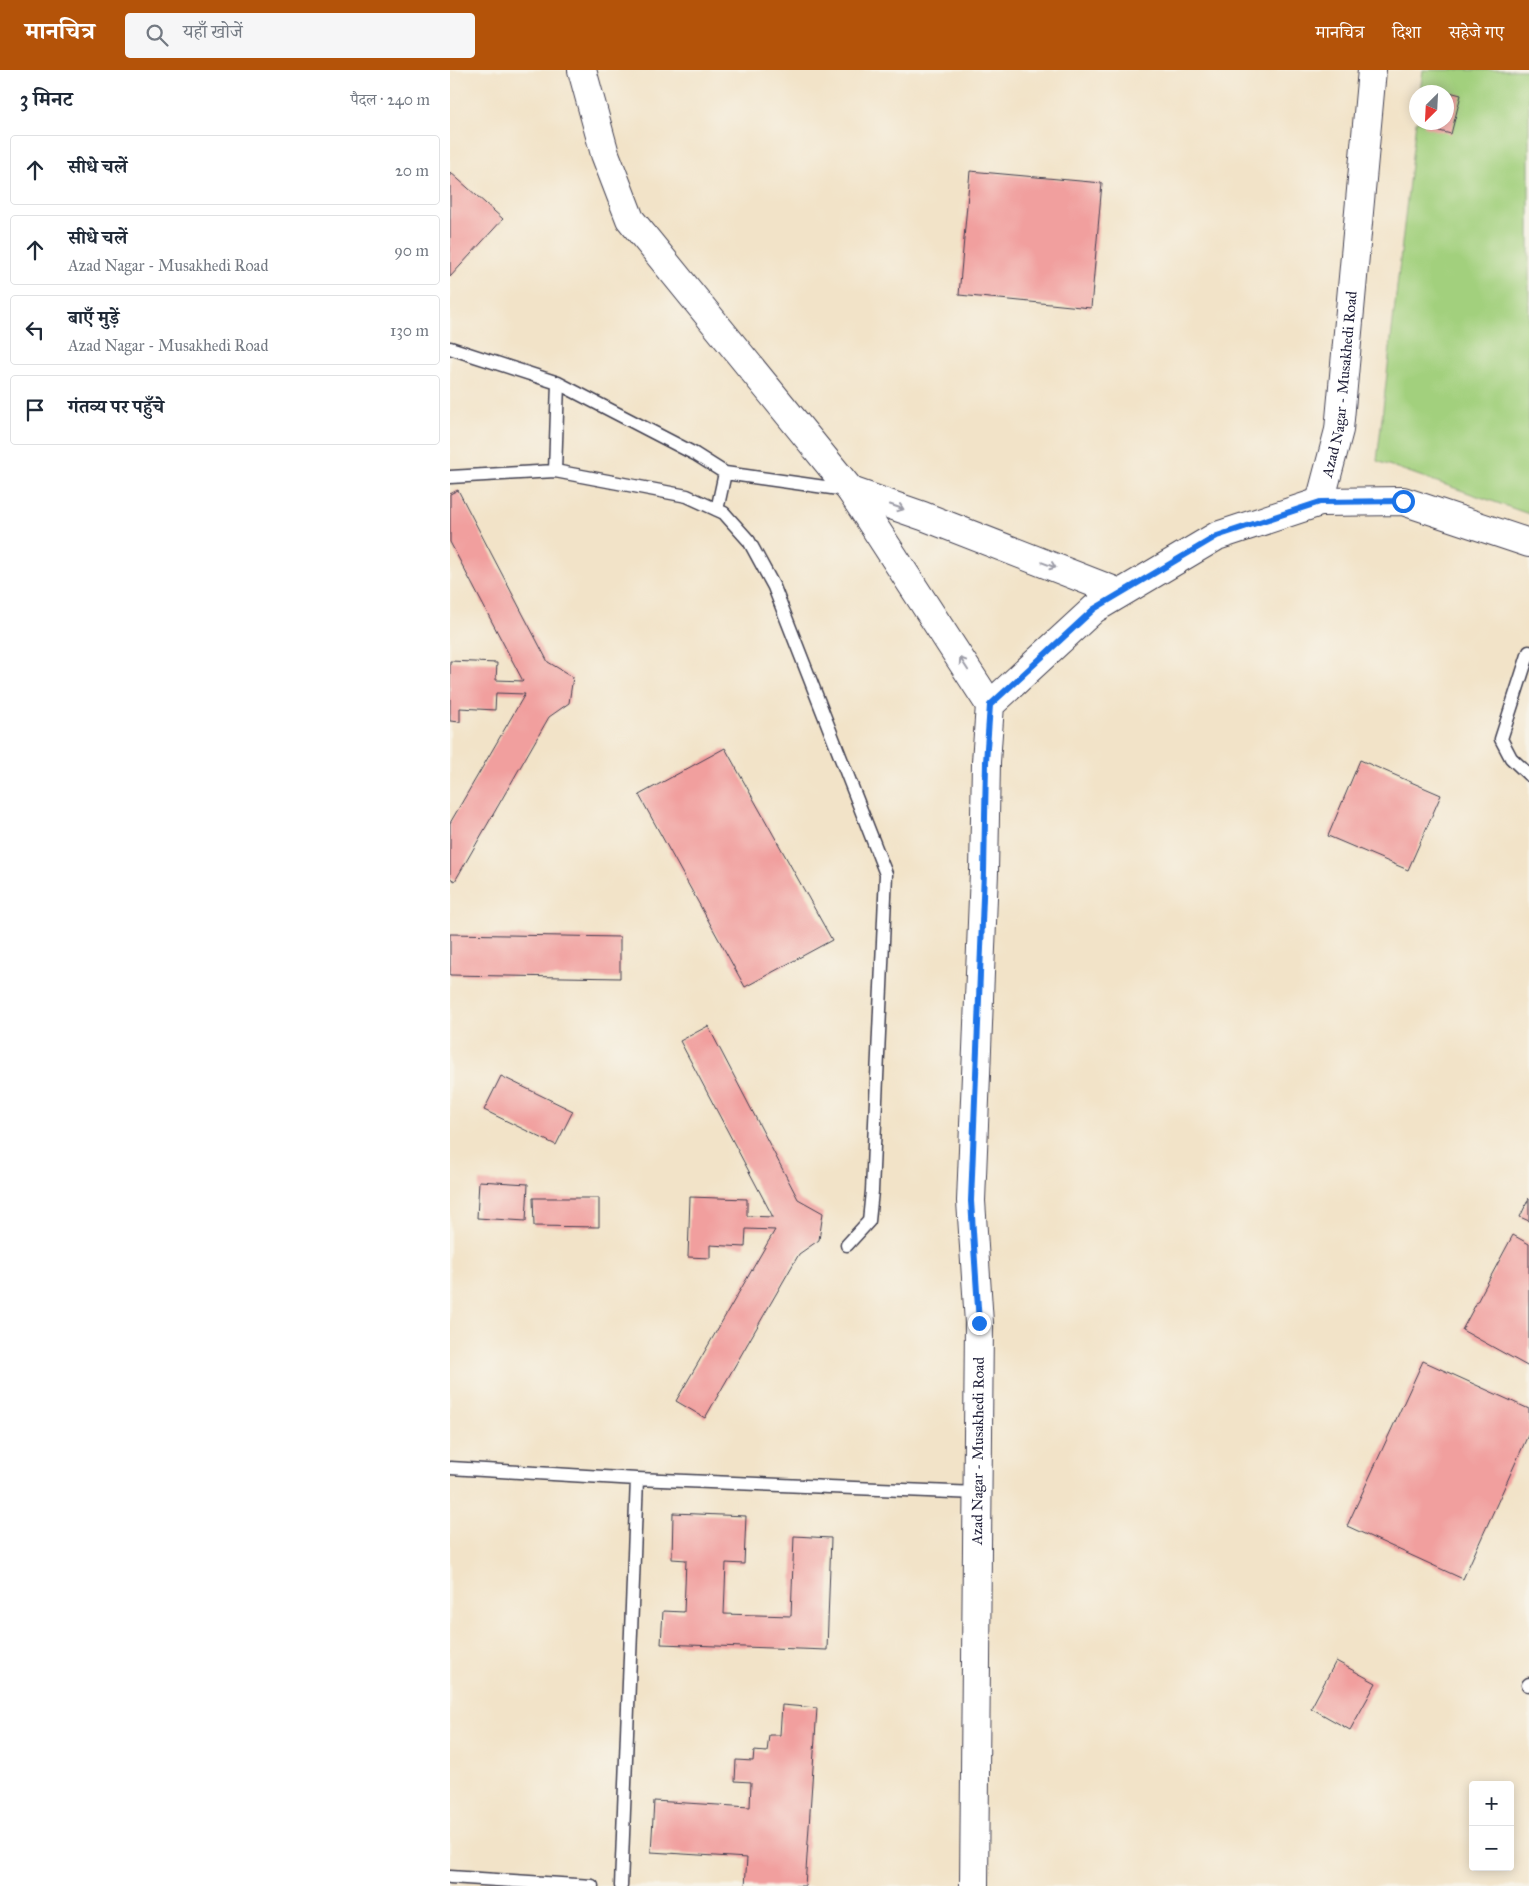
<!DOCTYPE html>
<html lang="hi">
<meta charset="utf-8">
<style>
body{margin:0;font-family:"IM FELL Great Primer","Noto Serif Devanagari",serif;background:#f6f6f7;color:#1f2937}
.controls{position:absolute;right:15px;bottom:15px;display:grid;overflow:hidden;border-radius:5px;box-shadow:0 2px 12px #0003}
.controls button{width:45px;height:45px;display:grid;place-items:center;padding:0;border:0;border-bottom:1px solid #e0e1e3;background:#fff;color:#1f2937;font:25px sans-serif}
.compass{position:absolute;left:959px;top:15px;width:45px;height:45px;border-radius:50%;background:#fff;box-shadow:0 2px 12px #0003;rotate:204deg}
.stop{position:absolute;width:15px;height:15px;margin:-11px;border:4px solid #1a73e8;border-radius:50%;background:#fff}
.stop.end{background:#1a73e8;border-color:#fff;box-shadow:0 1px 5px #0008}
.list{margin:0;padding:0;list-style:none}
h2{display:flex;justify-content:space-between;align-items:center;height:65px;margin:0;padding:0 20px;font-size:21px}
h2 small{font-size:16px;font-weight:400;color:#747a83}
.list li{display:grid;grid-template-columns:32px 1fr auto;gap:15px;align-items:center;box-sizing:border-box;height:70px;margin:0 10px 10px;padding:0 10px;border:1px solid #e0e1e3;border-radius:5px}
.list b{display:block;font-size:19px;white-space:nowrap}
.list p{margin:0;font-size:16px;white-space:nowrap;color:#747a83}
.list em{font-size:16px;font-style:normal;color:#747a83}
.icon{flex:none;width:28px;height:28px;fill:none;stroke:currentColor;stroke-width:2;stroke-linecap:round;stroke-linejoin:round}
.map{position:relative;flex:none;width:1079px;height:1816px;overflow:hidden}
header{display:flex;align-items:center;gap:30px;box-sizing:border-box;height:70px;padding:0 25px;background:#b45309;color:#fff}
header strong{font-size:24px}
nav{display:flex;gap:28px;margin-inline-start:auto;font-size:18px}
.search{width:350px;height:45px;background:#f6f6f7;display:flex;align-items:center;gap:12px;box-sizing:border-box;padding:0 18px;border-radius:5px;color:#747a83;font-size:19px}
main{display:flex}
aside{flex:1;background:#fff}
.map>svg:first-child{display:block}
.green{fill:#a2d07d;stroke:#62795c}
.building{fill:#f19f9e}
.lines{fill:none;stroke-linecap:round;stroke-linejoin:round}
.service-casing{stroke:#413f50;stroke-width:15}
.tertiary-casing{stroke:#413f50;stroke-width:30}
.service{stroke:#fff;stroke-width:12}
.tertiary{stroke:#fff;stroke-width:28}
.oneway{stroke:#9c9ca7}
.route{stroke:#1a73e8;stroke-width:6}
.labels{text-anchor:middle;stroke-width:4.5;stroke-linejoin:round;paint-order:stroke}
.street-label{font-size:15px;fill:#22223b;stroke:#f7f3e8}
</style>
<header>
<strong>मानचित्र</strong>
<div class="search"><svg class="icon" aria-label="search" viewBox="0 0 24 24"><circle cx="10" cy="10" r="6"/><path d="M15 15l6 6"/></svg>यहाँ खोजें</div>
<nav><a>मानचित्र</a><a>दिशा</a><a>सहेजे गए</a></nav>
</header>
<main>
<aside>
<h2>3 मिनट<small>पैदल · 240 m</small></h2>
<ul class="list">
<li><svg class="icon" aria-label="ahead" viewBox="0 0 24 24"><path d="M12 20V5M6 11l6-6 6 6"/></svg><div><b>सीधे चलें</b></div><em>20 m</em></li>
<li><svg class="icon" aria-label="ahead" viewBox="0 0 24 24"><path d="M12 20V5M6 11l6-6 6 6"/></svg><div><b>सीधे चलें</b><p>Azad Nagar - Musakhedi Road</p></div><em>90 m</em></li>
<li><svg class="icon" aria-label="left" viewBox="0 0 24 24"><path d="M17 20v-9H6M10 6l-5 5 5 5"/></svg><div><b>बाएँ मुड़ें</b><p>Azad Nagar - Musakhedi Road</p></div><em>130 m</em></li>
<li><svg class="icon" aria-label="arrive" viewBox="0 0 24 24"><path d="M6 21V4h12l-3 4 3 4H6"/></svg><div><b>गंतव्य पर पहुँचे</b></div></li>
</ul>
</aside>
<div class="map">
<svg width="1079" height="1816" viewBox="0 0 1079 1816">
<rect width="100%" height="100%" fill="#f7f3e8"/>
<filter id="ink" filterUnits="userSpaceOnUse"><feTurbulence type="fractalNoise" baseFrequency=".02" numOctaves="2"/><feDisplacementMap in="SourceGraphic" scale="10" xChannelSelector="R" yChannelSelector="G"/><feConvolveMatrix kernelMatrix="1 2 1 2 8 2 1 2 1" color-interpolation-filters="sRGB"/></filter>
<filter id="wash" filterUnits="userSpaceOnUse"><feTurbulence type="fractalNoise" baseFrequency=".0096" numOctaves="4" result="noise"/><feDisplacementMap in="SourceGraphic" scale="20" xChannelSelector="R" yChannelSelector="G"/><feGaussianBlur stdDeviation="1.12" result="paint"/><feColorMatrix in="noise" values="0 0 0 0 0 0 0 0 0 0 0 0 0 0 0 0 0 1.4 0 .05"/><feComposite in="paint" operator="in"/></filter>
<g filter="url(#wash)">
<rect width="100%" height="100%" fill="#f2e3c8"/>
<!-- green -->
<path class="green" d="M973,0H1079V444L927,391L966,51L996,52V22H970Z"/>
<g id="blocks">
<!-- building -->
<path class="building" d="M984,18L1011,25L1001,64L974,57L975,52H996V22H983Z
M520,101L652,113L641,238L509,225Z
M0,102L53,149L0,207Z
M8,420L98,592L123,607L119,633L99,647L5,811L0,808V753L75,624L46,623L45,640L10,638V652L0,651V591L47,593L46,610L73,611L0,472V424Z
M275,678L382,870L295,917L189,725Z
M910,690L991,725L958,800L878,766Z
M0,864L170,867V908L0,905Z
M258,956L348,1129L373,1143L369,1170L349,1184L255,1348L226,1331L325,1160L296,1159L295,1177L260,1175V1188L238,1187L240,1127L297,1129V1146L323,1147L230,971Z
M51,1006L123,1041L106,1075L34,1040Z
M29,1111L78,1114L76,1151L27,1148Z
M83,1128H149V1157L84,1156Z
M1079,1128V1151L1070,1147Z
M1063,1165L1079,1174V1297L1012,1260Z
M973,1291L1079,1339V1363L1013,1509L897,1456Z
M223,1443L296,1446L294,1494L276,1493L274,1544L341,1546L344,1466L381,1468L377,1580L211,1574L213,1541L234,1542L236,1490L222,1489Z
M886,1591L926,1613L900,1660L861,1638Z
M332,1635L367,1638L355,1816H295L297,1788L201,1782L204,1731L300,1737L301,1712L285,1711L286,1690L303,1691L304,1681L317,1682L319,1665H330Z"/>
</g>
</g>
<g filter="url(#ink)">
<use href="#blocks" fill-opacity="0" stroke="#413f50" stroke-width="1"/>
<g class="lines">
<!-- service casing -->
<g class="service-casing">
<path id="service" d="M0,278L108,313L245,384L275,403L396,420
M105,401L108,313
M0,407L105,401L237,426L274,443L299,471L324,517L436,804L422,1121L419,1151L397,1175
M267,440L275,403
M1079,582L1051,669L1061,688L1079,705
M0,1398L187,1409L527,1423
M1078,1615L1079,1614
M0,1807L142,1816
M171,1816L187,1409"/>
</g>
<!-- tertiary casing -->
<g class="tertiary-casing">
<g id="tertiary">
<path d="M132,0L155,84L180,149L401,421L540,635"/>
<path d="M401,421L473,446L670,523"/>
<path id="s1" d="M870,432L889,360L922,0"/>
<path id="s2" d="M524,1816L529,1253L521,1131L534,802L536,692L540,635L644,539L767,466L870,432L953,431L1079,473"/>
</g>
</g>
<!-- service -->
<use href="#service" class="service"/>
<!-- tertiary -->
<use href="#tertiary" class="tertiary"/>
</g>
<!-- one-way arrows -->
<defs><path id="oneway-shaft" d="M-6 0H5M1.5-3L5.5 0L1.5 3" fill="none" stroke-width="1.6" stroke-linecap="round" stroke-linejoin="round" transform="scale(1.25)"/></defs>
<g class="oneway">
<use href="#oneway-shaft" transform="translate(447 437) rotate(19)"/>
<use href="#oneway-shaft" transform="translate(599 495) rotate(21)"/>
<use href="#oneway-shaft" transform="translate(514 594) rotate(-123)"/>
</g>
</g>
<g class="lines" filter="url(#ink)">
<!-- route -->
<path class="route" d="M529,1253L521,1131L534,802L536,692L540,635L644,539L767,466L870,432L953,431"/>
</g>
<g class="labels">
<!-- street labels -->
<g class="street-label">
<text dy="5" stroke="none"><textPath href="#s1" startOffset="120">Azad Nagar - Musakhedi Road</textPath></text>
<text dy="5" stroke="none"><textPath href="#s2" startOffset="435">Azad Nagar - Musakhedi Road</textPath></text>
</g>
</g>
</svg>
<div class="controls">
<button>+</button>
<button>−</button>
</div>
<svg class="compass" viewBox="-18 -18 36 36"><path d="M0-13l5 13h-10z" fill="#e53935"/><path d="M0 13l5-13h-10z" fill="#747a83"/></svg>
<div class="stop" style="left:953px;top:431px"></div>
<div class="stop end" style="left:529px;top:1253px"></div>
</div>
</main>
